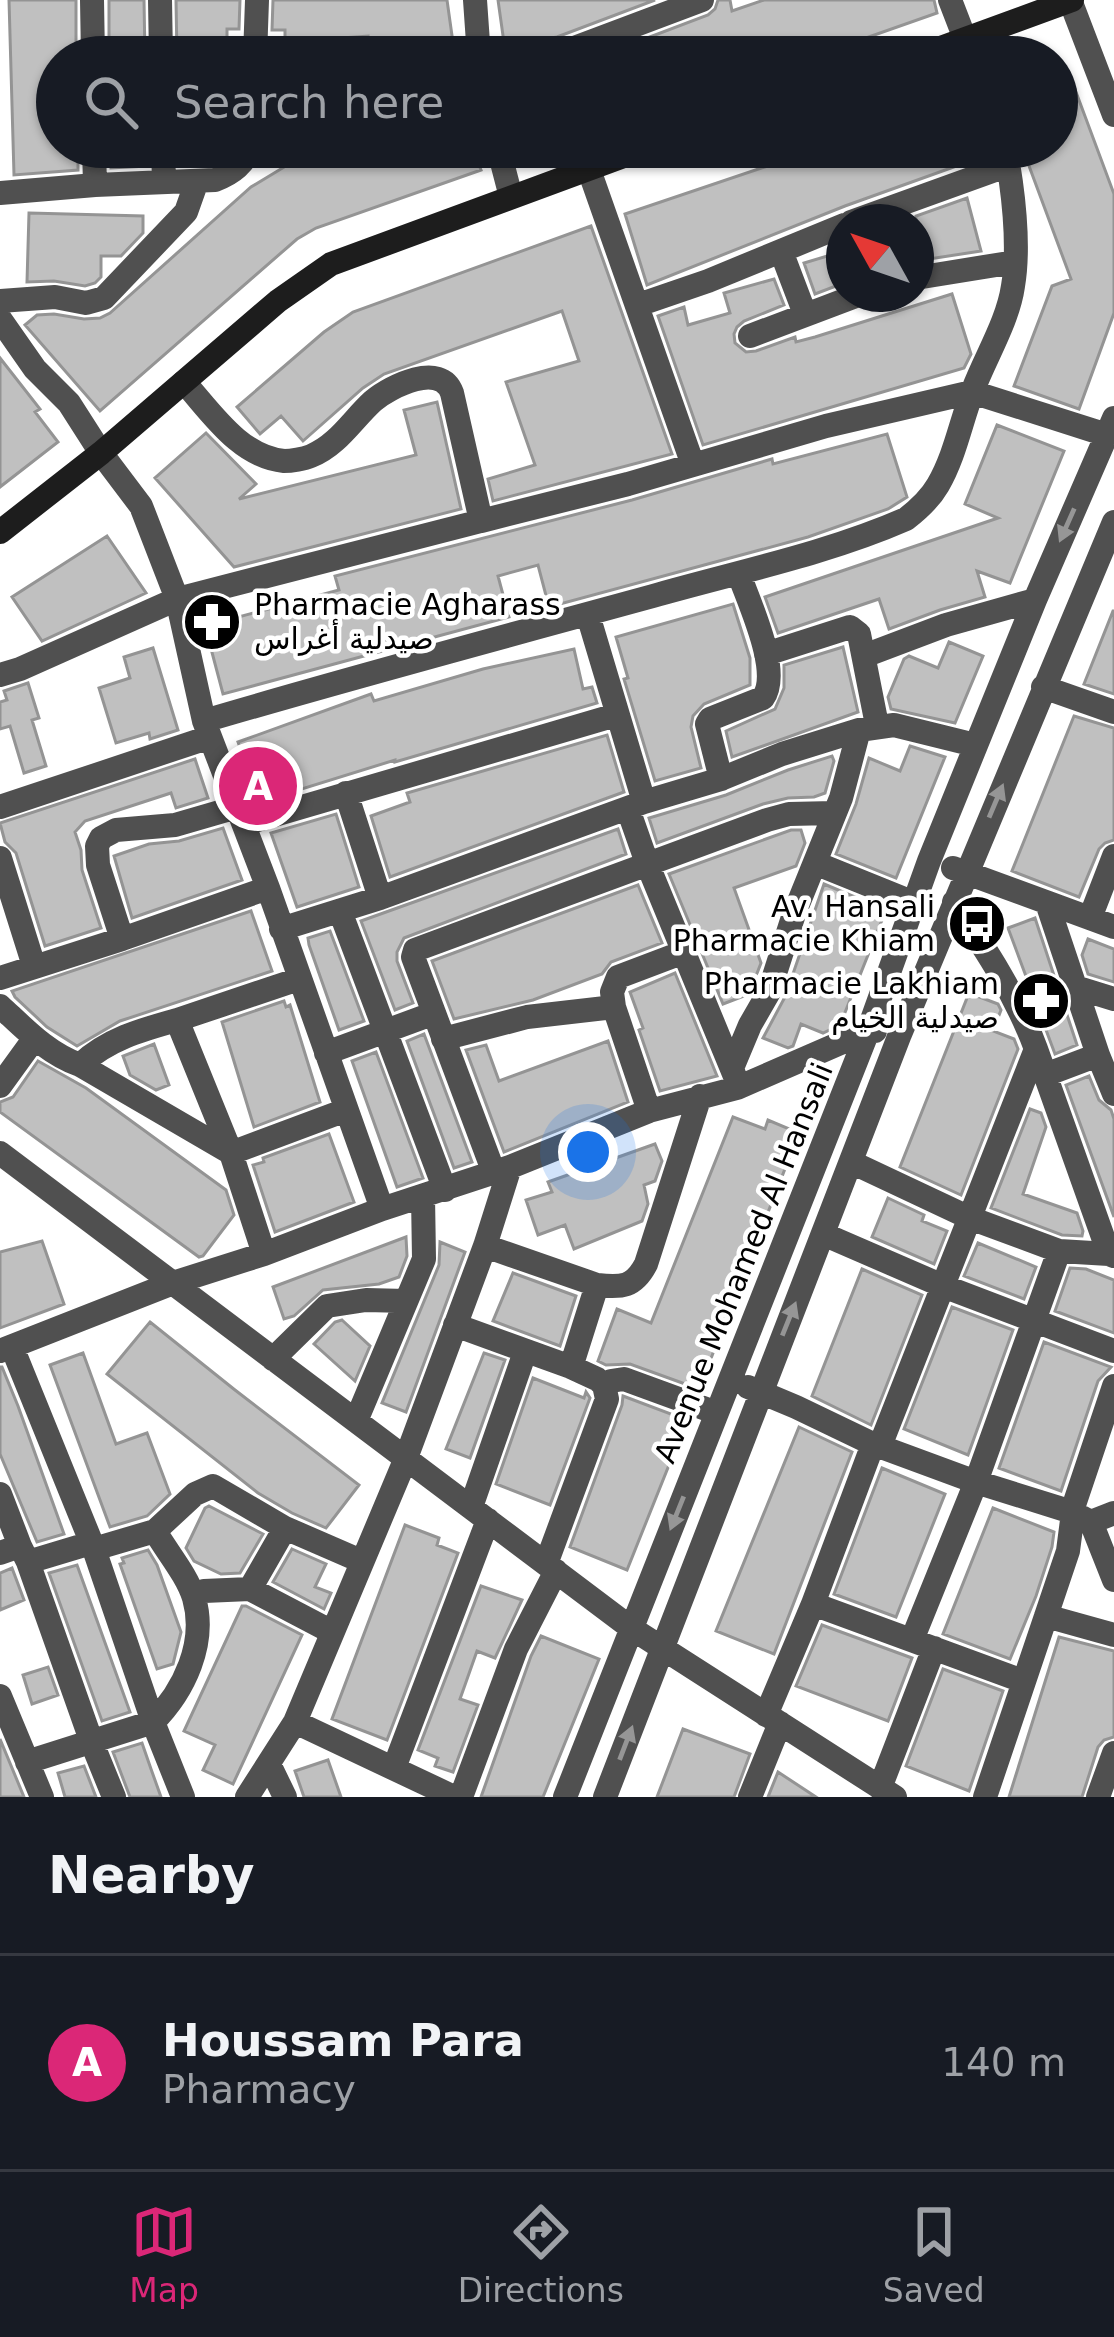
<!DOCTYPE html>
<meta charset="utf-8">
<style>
body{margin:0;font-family:"DejaVu Sans","Noto Sans Arabic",sans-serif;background:#20242c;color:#f1f3f6}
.compass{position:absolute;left:826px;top:204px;width:108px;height:108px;border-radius:50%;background:#171b24;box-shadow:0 3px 9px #0004;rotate:310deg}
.you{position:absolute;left:588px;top:1152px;width:42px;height:42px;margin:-30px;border:9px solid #fff;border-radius:50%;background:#1a73e8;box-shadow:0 0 0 18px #1a73e833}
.badge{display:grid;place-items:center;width:78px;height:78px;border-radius:50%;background:#db2777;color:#fff;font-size:39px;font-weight:700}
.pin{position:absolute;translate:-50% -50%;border:6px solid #fff;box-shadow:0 3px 12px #0006}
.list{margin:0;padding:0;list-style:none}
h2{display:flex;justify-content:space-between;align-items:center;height:156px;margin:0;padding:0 48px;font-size:51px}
h2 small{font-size:39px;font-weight:400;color:#9ea1a6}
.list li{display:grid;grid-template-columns:78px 1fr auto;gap:36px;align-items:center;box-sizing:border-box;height:216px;padding:0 48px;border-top:3px solid #363941}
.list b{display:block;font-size:45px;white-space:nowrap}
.list p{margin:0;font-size:39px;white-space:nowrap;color:#9ea1a6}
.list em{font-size:39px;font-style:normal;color:#9ea1a6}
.icon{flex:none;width:66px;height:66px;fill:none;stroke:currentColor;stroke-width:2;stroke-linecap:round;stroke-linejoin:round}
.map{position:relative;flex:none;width:1114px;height:1797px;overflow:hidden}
.search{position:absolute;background:#171b24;box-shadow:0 3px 9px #0004;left:36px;right:36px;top:36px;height:132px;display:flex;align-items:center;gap:30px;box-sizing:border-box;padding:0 42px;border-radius:66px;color:#9ea1a6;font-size:45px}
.sheet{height:372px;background:#171b24}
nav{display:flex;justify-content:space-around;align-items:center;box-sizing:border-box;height:168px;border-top:3px solid #363941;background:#171b24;font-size:33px;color:#9ea1a6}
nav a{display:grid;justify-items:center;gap:6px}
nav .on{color:#db2777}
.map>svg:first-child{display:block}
.building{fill:#c0c0c0;stroke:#949494;stroke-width:3}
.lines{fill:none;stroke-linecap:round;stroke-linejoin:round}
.street{stroke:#505050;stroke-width:24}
.secondary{stroke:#1d1d1d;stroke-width:24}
.oneway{fill:#969696}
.labels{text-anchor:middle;stroke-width:9;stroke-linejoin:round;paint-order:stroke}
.poi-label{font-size:30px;fill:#000;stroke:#fff;text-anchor:end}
.street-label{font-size:30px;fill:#000;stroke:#fff}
</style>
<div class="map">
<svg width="1114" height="1797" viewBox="0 0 1114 1797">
<rect width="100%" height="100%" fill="#fff"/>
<!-- building -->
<path class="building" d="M9,0H76V57H57V147H78V170L14,175Z
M109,0H144L145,57H109Z
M176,0H240L239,29H227V57H177Z
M273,0H447L455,57H367L368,36L285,42V30H272Z
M498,0H655L557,37L535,41L528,45L523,57H506Z
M718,0H730L732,11L764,0H934L937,13L812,57H597L708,15L715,9Z
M1073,84L1114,194V313L1079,409L1014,386L1052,286L1071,279L1022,147H1057V90Z
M111,147H147V166L111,168Z
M180,147H233L223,158L211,164L180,165Z
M335,147H472L481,170L316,228L297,239L100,411L25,325L37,315L54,314L84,319L100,318L110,313L251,187L294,161Z
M824,147H989L990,154L845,206L647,285L625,214Z
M967,198L981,251L916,261V216Z
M29,213L143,216V233L121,256H101V277L95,283L85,286L54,281L27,282Z
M591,226L672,454L493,501L488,479L535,465L506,382L579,361L562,311L384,374L363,388L303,441L281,416L260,434L237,407L324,332L353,312Z
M844,251V283L815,294L804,263Z
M774,279L784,305L744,321L737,327L734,334L735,343L746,352L756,351L795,337L796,342L815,337L952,294L971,354L964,368L703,445L658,316L684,307L688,325L730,313L724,293Z
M0,358L40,409L35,412L58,442L0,487Z
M437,402L461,509L234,567L155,478L206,433L256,484L239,499L416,455L404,410Z
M997,425L1064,451L1010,583L977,571L985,597L940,610L889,629L879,599L778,633L765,597L998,518L965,504Z
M887,434L907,497L888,509L808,537L549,607L538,565L498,576L509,617L223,694L205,626L339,590L335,576L632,500L772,459L773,464Z
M107,536L146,593L42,641L12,597Z
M733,604L750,658V685L704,704L693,716L691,727L701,768L655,781L624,679L628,678L616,637Z
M1113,611H1114V694L1084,684Z
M949,642L983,656L955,723L891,709L888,697L904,659L909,656L938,668Z
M843,647L858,712L732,757L726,731L775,709L784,688V665Z
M153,648L178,730L150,739L149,733L116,743L99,688L130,678L124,657Z
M574,649L583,689L592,687L597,703L395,762V760L260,802L238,742L371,694L374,701L483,669Z
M28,683L39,718L32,720L46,766L24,773L10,726L0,729V702L7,700L4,691Z
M1074,716L1114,728V840L1105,843L1099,849L1079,897L1012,871Z
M607,735L624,792L390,877L371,816L410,802L407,793Z
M910,746L945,757L896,878L836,854L856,804L869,758L900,771Z
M832,756L834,761L825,793L814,797L788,798L763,804L657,843L649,818L726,795L788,770Z
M195,759L208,798L176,808L171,793L85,821L75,832L81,850L82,870L101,928L45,946L16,853L5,842L0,823Z
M336,814L359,887L297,907L271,833Z
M223,828L242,880L132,918L114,856L149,844L179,841Z
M618,829L626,854L404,938L397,952V961L413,1003L395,1010L361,921Z
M791,830H801L805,843L796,866L734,888L761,963L749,994L723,1004L669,874Z
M824,884L886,910L840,1025L823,1033L801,1024L793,1046L788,1048L763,1038L785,997Z
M638,885L662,943L611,962L602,974L533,1000L454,1019L432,961Z
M251,911L272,971L120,1021L77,1046L47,1027L15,997L12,991Z
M1035,918L1077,1045L1055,1054L1008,928Z
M330,931L364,1021L339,1030L309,945L308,938Z
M1088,939L1114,949V982L1088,974L1082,955Z
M675,973L717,1076L660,1091L639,1030L643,1028L630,992Z
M969,993L998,1004L1001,1010L993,1031L1014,1039L1018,1049L961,1195L900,1167Z
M284,1001L286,1007L290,1005L320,1102L254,1127L222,1022Z
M424,1034L472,1162L454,1168L407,1041Z
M608,1041L628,1102L504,1152L466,1050L486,1045L499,1081Z
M154,1044L169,1085L156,1090L130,1075L123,1056Z
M376,1052L423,1178L397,1187L352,1061Z
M38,1061L86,1088L226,1190L234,1215L203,1256L199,1257L0,1112V1102L13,1097Z
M1089,1076L1099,1100L1111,1110L1114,1119V1217L1066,1085Z
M1030,1109L1041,1113L1046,1127L1023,1194L1077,1213L1083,1231L1082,1236L1062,1235L991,1208Z
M733,1117L765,1129L768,1120L799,1133L699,1389L630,1364L606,1365L598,1361L617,1309L651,1323Z
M329,1134L354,1202L275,1232L253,1165L264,1162L263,1158Z
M655,1144L662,1161L655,1181L644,1185L648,1204L642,1221L574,1249L565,1225L538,1235L526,1200L552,1192L548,1182Z
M888,1198L924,1215L922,1221L947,1231L934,1264L872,1237Z
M406,1237L407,1256L399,1277L379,1284L323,1290L294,1316L284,1319L273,1287Z
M42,1241L64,1304L0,1328V1252Z
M440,1242L465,1252L406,1412L382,1403L439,1265Z
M978,1243L1036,1267L1024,1299L964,1276Z
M1070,1268L1086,1269L1114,1280V1333L1055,1311Z
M862,1269L922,1295L871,1425L812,1396Z
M513,1273L576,1296L560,1346L493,1321Z
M952,1307L1013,1330L968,1455L904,1429Z
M342,1320L370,1346L355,1381L314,1344L335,1322Z
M150,1322L235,1390L359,1485L326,1528L292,1513L258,1493L107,1374Z
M1044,1342L1111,1367L1098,1381L1061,1491L999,1468Z
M83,1353L116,1444L147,1433L170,1494L147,1516L110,1527L50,1365Z
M484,1353L505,1360L470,1458L446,1449Z
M0,1367H2L18,1406L64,1534L37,1542L0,1454Z
M533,1378L584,1398L586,1392L590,1398L550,1505L496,1484Z
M623,1396L687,1420L627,1570L570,1547L622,1405Z
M799,1427L852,1452L774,1654L716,1631Z
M882,1468L945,1494L896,1617L834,1594Z
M209,1506L263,1534L240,1573L221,1574L194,1561L186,1548L205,1508Z
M993,1508L1054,1532L1052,1547L1036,1596L1010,1659L943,1634Z
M405,1525L439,1538L437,1545L458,1553L387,1740L332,1719Z
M292,1549L326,1564L315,1587L331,1593L324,1609L273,1582Z
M148,1550L157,1565L181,1632L173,1664L157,1669L120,1564L124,1563L122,1558Z
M77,1565L130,1712L102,1721L49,1573Z
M12,1568L24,1600L0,1610V1573Z
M481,1586L522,1600L495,1658L477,1651L460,1699L478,1705L453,1772L435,1766L438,1758L418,1750Z
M242,1606H246L302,1635L233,1784L203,1770L215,1745L184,1731Z
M822,1625L912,1658L888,1721L796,1686Z
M541,1636L599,1659L543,1797H481L531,1656Z
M1059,1637L1114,1651V1737L1104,1740L1098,1747L1082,1797H1009Z
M48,1667L58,1695L32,1704L23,1675Z
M943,1669L1003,1691L969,1791L906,1766Z
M683,1729L750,1754L734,1797H657Z
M0,1739L24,1797H0Z
M142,1743L151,1769L161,1797H130L113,1752Z
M328,1760L341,1797H304L295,1771Z
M84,1766L96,1797H65L58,1773Z
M778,1772L816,1797H768Z"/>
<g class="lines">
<!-- street -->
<path class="street" d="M92,0L93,57
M160,0L161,57
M475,0L479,57
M950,0L972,57
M1070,0L1114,115
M255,57L257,0
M539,57L561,53L702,0
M94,147L95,185
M163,147L164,182
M498,147L511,197
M588,167L693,465
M0,193L95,185L215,180C234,173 243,164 252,147
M851,222L1009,165
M781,251L805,314
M916,278L1015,262
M0,301L55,297L86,303L104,298L186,212L197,181
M638,305L708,281L844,225
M0,319L35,369L69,403L101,453L141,506L177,599L204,721L268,888L382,1209
M750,336L861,294
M481,521L628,484L826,426L972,392L1107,435
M588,615L644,802
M766,654L850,627L859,634L877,725
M864,656L946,625L1035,600
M0,675L20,669L177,599L481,521L452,393C441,361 391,386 373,401C353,419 338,445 311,456C304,459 291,461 284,461C240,457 211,412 184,382
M1043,687L1114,712
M204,721C353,677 503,637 653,596C737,572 826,554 906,519C919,509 930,499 938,485C955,456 961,421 973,390C986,356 1008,321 1013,286C1020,245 1013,187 1005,147
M721,779L707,724L710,719L763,698C782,672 749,603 739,574
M346,793L380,898
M0,807L210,737
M628,809L647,863L734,1074
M244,824L616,715
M0,858L34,966
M815,863L914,903
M953,868L1114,927
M1047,903L1098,1055L1114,1094
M340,911L445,1190
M1090,918L1114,856
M281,929L380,898L644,802L721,779L782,754L859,730L894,725L975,745
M122,939L98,865L97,846L101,838L116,830L175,825L237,807
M0,978L122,939L268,888
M299,979L177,1020L231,1153L346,1110
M1075,987L1114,999
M0,1006C25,1029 47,1053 80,1065L231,1153L264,1254
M614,1007L612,992L618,977L684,952
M443,1039L527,1017L614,1007L649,1111
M1036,1049L1109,1254L1114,1256
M326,1053L432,1014
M80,1065C108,1039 141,1030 177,1020
M732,1068L750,1025L769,992L794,914L841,798L859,730
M1045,1075L1098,1055
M0,1086L34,1039
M0,1153L631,1628L895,1797
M851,1162L970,1218L1059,1251L1109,1254
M494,1173L413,957L415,950L767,820L789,814L834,813
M823,1234L943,1286L1114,1351
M485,1246L597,1285
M455,1325L571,1367L597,1379L604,1385L607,1399L546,1564
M12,1347L94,1549L153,1722L183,1797
M0,1351L173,1283L264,1254L382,1209L510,1167L649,1111L737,1088L868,1031H875
M273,1359L327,1306L366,1300L406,1301
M571,1367L597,1285C622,1288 634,1287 646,1264L700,1096
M604,1385L611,1381L624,1379L717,1413
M748,1387L796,1407L873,1444L976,1482L1072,1512L1091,1522L1114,1513
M356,1421L424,1259L423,1196
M880,1446L1036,1049C1016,995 986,950 954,902
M0,1494L20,1546
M471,1507L525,1352
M1091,1522L1114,1580
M94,1549L155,1531L195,1494L213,1486L285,1528L361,1561
M0,1553L20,1546L28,1562L91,1543
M28,1562L92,1743L114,1797
M250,1589L332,1632
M193,1595L204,1591L250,1589L285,1528
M813,1604L1023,1681
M1046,1616L1114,1635
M912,1640L976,1482L1059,1251
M0,1696L42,1797
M766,1715L813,1604L873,1444
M295,1722L454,1797
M27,1762L153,1722C184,1691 207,1643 194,1598C187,1575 167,1552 155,1531
M269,1764L285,1797
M394,1768L488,1520
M880,1788L934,1648
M247,1797L295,1722L406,1458L485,1246L510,1167
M461,1797L516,1649L556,1571
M565,1797L868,1031L929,861L1035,600L1114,418
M605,1797L900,1034L1114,522
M750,1797L780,1723
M985,1797L1068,1551L1074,1505L1114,1386
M1098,1797L1114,1753"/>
<!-- secondary -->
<path class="secondary" d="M916,57L1072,0
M0,532L101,453L278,301L331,264L648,147"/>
</g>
<!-- one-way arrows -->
<defs><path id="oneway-solid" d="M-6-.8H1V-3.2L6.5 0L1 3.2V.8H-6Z" transform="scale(3)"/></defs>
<g class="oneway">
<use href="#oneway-solid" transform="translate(1067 525) rotate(114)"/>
<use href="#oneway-solid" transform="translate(996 801) rotate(-67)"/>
<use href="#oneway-solid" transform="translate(789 1319) rotate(-68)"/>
<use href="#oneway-solid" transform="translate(677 1513) rotate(112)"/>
<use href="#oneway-solid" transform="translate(626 1743) rotate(-69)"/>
</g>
<!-- icons -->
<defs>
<g id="pharmacy-disc" transform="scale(3)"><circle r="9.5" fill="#000" stroke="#fff"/><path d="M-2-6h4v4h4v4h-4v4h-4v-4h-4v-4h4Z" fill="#fff"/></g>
<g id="bus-disc" transform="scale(3)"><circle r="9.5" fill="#000" stroke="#fff"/><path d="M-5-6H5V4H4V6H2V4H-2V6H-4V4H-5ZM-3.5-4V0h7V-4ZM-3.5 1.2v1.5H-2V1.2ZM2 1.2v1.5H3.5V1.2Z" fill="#fff"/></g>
</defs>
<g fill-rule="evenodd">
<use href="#pharmacy-disc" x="212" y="622"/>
<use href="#bus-disc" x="977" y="924"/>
<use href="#pharmacy-disc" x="1041" y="1001"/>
</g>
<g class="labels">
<!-- poi labels -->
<g class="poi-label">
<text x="254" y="615" text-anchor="start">Pharmacie Agharass<tspan x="254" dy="34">صيدلية أغراس</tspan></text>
<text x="935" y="917">Av. Hansali<tspan x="935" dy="34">Pharmacie Khiam</tspan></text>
<text x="999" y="994">Pharmacie Lakhiam<tspan x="999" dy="34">صيدلية الخيام</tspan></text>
</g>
<!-- street labels -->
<g class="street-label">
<text transform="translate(744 1263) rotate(-68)" y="10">Avenue Mohamed Al Hansali</text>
</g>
</g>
</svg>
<svg class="compass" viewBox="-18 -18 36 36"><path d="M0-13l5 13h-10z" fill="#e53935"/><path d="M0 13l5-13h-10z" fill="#9ea1a6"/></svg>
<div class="you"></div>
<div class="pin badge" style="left:258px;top:786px">A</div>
<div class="search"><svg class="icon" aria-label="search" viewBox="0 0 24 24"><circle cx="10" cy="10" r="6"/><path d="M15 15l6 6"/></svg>Search here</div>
</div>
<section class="sheet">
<h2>Nearby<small></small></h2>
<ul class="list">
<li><span class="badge">A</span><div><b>Houssam Para</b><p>Pharmacy</p></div><em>140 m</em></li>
</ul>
</section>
<nav>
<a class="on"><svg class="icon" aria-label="map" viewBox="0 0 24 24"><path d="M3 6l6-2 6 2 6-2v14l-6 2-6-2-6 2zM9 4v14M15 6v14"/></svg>Map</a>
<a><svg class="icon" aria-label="directions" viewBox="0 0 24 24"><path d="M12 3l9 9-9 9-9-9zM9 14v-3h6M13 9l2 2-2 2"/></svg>Directions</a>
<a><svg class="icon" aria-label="saved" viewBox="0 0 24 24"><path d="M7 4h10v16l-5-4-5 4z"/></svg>Saved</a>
</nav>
